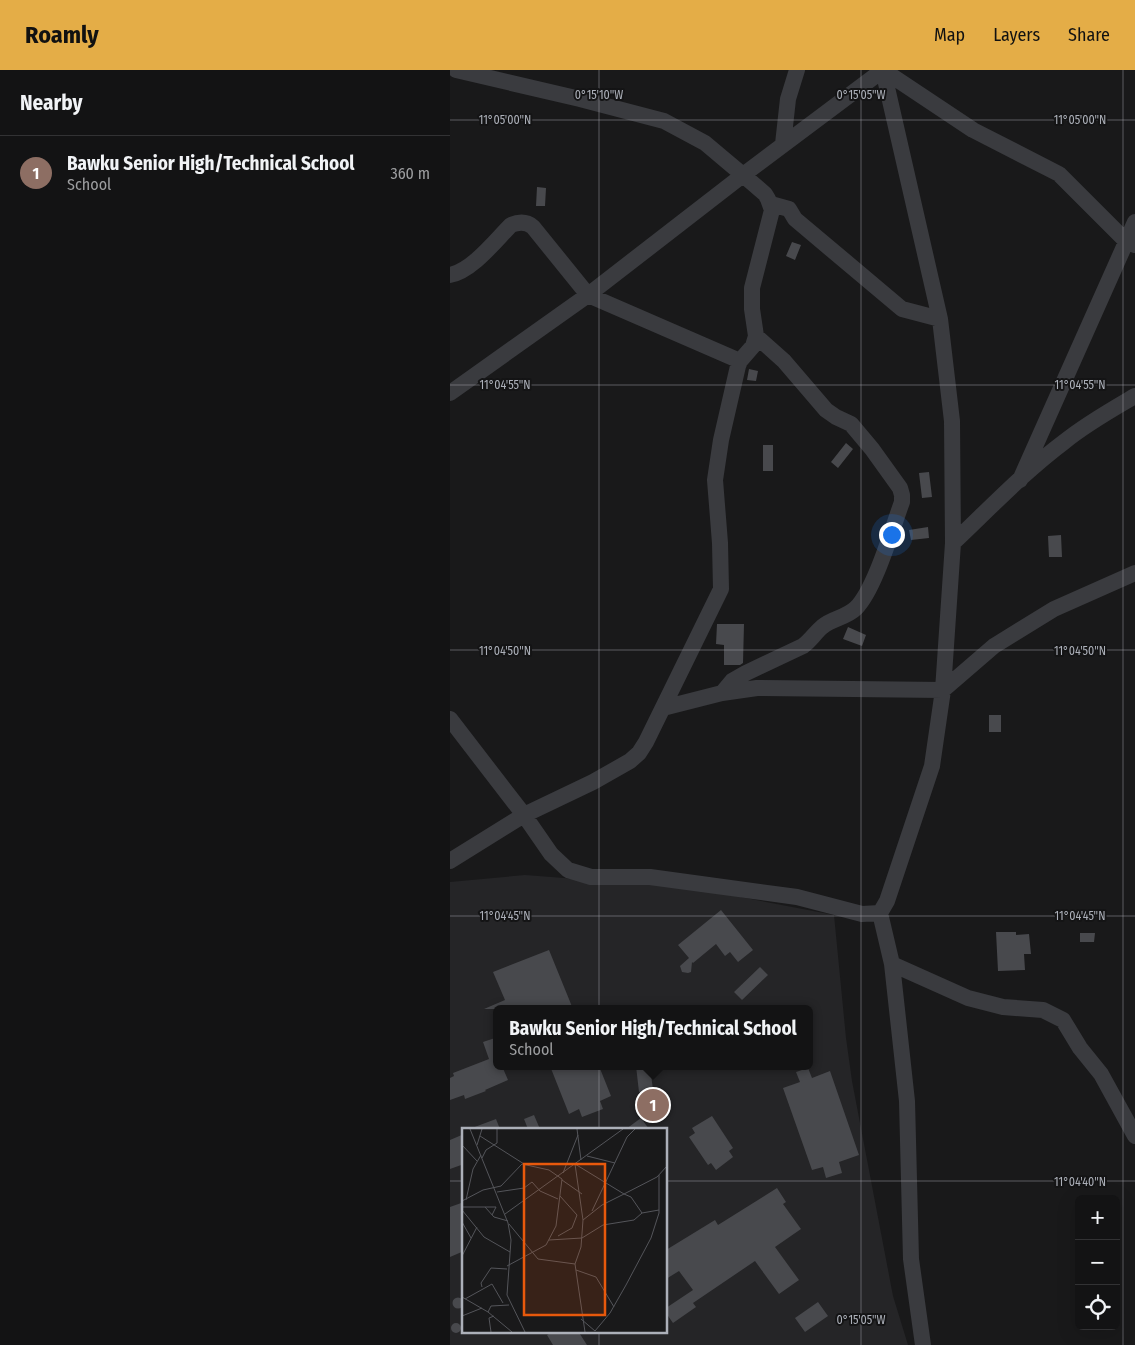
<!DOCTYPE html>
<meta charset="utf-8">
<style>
body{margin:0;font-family:"Fira Sans Condensed",sans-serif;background:#202022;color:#f1f3f6}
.controls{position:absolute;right:15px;bottom:15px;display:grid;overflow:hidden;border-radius:8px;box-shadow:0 5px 20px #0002}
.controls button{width:45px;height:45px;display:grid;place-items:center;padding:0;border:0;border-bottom:1px solid #323234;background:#131314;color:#f1f3f6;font:25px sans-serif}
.you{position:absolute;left:441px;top:464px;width:18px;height:18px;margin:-12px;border:4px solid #fff;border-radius:50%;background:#1a73e8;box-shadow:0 0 0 8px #1a73e833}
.badge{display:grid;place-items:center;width:32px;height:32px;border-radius:50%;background:#e4ad47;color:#fff;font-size:16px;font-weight:700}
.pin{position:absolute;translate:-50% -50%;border:2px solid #fff;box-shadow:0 1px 5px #0006}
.popup{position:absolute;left:43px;top:935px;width:320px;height:65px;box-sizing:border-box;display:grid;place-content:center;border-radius:8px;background:#131314;filter:drop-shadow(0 1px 4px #0005);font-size:16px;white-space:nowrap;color:#9d9ea0}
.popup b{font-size:19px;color:#f1f3f6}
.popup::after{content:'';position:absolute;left:50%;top:100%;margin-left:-10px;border:10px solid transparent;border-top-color:#131314}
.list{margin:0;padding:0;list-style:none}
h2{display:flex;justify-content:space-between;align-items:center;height:65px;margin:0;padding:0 20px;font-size:21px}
h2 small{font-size:16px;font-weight:400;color:#9d9ea0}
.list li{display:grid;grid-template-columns:32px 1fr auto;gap:15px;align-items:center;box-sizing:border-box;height:75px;padding:0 20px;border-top:1px solid #323234}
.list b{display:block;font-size:19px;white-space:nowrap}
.list p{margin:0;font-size:16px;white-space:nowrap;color:#9d9ea0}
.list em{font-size:16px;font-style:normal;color:#9d9ea0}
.icon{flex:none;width:28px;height:28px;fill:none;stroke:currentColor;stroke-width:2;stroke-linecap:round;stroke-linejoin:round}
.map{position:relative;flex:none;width:685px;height:1275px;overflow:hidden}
header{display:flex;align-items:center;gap:30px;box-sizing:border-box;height:70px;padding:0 25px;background:#e4ad47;color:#111}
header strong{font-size:24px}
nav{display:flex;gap:28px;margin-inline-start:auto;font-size:18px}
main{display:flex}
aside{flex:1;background:#131314}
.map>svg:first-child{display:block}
.built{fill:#252527;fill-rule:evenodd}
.building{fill:#48494d}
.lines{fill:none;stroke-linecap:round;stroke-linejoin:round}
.minor{stroke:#3a3b3f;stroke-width:16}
.ticks{fill:none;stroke:#acb0b9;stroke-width:1;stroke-opacity:0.45}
.inset-road{fill:none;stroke:#54555a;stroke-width:1}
.view{fill:#e8590c;fill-opacity:0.15;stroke:#e8590c;stroke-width:2.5}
.inset-edge{fill:none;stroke:#acb0b9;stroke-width:2.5}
.ticks-label{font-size:12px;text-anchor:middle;fill:#acb0b9;stroke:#141415;stroke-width:4;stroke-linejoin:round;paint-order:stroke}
</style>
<header>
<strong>Roamly</strong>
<nav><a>Map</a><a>Layers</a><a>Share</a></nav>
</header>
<main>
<aside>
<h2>Nearby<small></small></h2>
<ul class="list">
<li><span class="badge" style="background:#8d6e63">1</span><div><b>Bawku Senior High/Technical School</b><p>School</p></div><em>360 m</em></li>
</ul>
</aside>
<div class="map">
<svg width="685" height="1275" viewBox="0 0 685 1275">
<rect width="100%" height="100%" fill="#19191a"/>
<!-- built -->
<path class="built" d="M75,805L243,818L384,845L396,968L402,1011L443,1226L458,1275H0V812ZM47,939H359V996H47ZM14,1059H216V1261H14Z"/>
<!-- building -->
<path class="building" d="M87,117L96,118L95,136H86Z
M342,172L351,175L345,190L336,186Z
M299,299L308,301L306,311L297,310Z
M396,373L403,379L388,398L381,392Z
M313,375H323V401H313Z
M479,402L482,427L472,428L469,403Z
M478,457L479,468L461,470L459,460Z
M611,465L612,487H599L598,466Z
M267,554H294L293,593L290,595H274V575L266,574Z
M398,557L416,565L412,576L393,569Z
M539,645H551V662H539Z
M271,840L303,880L288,892L280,882L275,886L266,874L243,893L242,892L241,902L238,903L232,902L230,896L239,888L228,875Z
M546,862H566V865L579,864L581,884H574L575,900L548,901Z
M630,863H645L644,872H630Z
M99,880L123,939H34L55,930L43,902Z
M310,897L318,905L292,930L284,922Z
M45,968L47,973V996H52L58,1010L35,1020L36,1021L15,1029L14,1025L0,1030V1008L4,1006L3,1003L39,989L33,972Z
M100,996H149L161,1026L150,1031L153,1039L132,1047L129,1039L119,1044Z
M186,996H200L203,1020L189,1022Z
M358,998L362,1008L380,1001L409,1085L389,1092L392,1103L376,1108L373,1097L362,1100L333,1018L350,1012L346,1002Z
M84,1045L90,1059H78L74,1049Z
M262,1046L283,1078L279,1081L283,1087L266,1100L261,1093L258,1095L239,1067L245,1063L242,1058Z
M191,1048L199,1059H176Z
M46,1049L50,1059H22V1058Z
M14,1064V1094L0,1099V1070Z
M327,1118L336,1132L333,1134L351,1159L325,1177L349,1210L329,1224L305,1191L243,1233L246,1237L223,1253L216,1243V1238L243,1220L229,1201L216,1209V1180L265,1150L268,1155Z
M14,1132V1181L0,1187V1137Z
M2.5 1233a5.5 5.5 0 1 1 11 0a5.5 5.5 0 1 1-11 0Z
M368,1232L378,1246L355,1262L345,1248Z
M1 1258a5 5 0 1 1 10 0a5 5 0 1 1-10 0Z
M104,1261H128L137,1275H103L97,1265Z"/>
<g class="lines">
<!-- minor -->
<path class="minor" d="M433,0L490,249L502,351L503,473L493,620L482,696L437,831L430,843L442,894L457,1031L461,1189L473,1275
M433,0L523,60L609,104L675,170L685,175
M333,74L338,29L347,0
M321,134L339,139L345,149L452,239L490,249
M0,205C22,201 45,171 61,155C68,152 76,151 83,157L138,225L290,291
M0,323L138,225L293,105L433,0
M570,410L685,152
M503,473C539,439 574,402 614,372C636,354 661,340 685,326
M272,623L282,611L296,603L353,576C361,570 365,563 372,557C382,548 396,548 406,538C425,519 442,459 452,432V425L450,418L422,379L401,354L386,347L376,340L334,291L306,266
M213,638L272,623L307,618L493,620L544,576L604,539L685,503
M0,649L74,745L101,784L118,800L141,807H200L347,827L412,844L430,843
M0,791L74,745L143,712L180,691L189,683L196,672L271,519L270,473L265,410L271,370L288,296L290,291L303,276L306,266L302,239V218L322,140L318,129L315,124L293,105L255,73L214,51L130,29L6,0
M442,894L518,928L553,937L593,940L613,950L630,978L651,1004L685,1066"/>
</g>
<!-- ticks -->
<path class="ticks" d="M149,0V1059M411,0V1275M673,0V1275M0,50H685M0,315H685M0,580H685M0,846H685M0,1111H14M216,1111H685M149,1261V1275"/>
<!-- overview -->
<g transform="translate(12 1058)">
<rect width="205" height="205" fill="#19191a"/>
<path class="inset-road" d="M8,1L46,95L49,112L45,167L63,204M115,1L119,32M205,6V22M18,8L62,36M0,17L15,33M15,17L20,1M125,28L153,35M20,30L24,22L35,15V1M113,36L121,92L119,119L113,136L123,204M113,36L162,66L195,49L205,38M101,45L116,7M100,52L120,66M35,64L62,60L70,54L78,63L96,71M4,72L11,41L19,27M0,73L21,62L39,58L60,36L87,42L100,51L94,98L84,117L45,138M0,79H34L30,87M23,79L32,89L46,93M0,82L22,109L48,124M130,83L165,9L173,1M180,85L197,82M43,86L161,1M0,94L9,110M47,96L76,131L113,136M96,108L110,100L115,87L98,68M87,112L120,110L141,97L172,92L180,85L169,69L162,66L140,77L121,92M0,128L15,99M114,142L134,149L152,179M20,159L19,155L29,140L45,141M0,169L26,184L50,204M3,171L30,156L41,175M26,184L29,178L47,177M0,188L20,180M119,191L133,203L148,185L164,157L189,110L197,85V47M29,204L27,190L32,188"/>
<path class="view" d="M62,36H143V187H62Z"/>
<rect width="205" height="205" class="inset-edge"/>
</g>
<g class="ticks-label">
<text x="149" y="29">0°15'10"W</text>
<text x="411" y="29">0°15'05"W</text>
<text x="55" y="54">11°05'00"N</text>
<text x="630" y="54">11°05'00"N</text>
<text x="55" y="319">11°04'55"N</text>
<text x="630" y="319">11°04'55"N</text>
<text x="55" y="585">11°04'50"N</text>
<text x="630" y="585">11°04'50"N</text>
<text x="55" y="850">11°04'45"N</text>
<text x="630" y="850">11°04'45"N</text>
<text x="630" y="1116">11°04'40"N</text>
<text x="411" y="1254">0°15'05"W</text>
</g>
</svg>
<div class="controls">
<button>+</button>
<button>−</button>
<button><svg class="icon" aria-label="locate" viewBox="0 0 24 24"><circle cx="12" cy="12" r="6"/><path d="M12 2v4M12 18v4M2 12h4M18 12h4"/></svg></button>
</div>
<div class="you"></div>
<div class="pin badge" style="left:203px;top:1035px;background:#8d6e63">1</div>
<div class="popup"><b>Bawku Senior High/Technical School</b>School</div>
</div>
</main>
